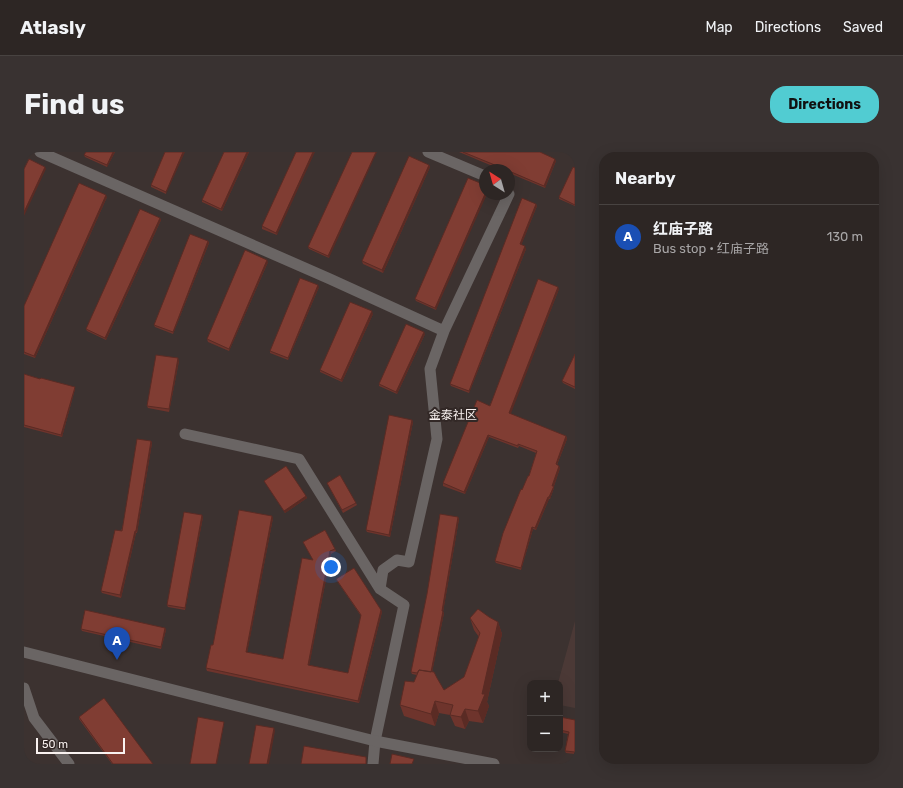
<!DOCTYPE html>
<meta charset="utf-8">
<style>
body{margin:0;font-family:Rubik,"Noto Sans SC",sans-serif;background:#393231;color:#f1f3f6}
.controls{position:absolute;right:12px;bottom:12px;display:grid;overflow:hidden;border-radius:8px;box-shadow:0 4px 16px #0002}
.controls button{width:36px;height:36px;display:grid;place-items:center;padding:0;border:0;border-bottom:1px solid #484341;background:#2d2624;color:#f1f3f6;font:20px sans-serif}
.compass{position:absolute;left:455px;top:12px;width:36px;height:36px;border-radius:50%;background:#2d2624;box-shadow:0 4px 16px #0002;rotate:323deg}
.scale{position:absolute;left:12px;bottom:10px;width:89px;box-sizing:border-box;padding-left:4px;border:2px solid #f9f2f0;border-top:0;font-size:11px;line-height:14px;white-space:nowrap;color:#f9f2f0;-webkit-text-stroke:3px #322826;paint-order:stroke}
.you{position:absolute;left:307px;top:415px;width:14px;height:14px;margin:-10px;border:3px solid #fff;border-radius:50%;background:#1a73e8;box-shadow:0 0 0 6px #1a73e833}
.badge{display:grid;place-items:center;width:26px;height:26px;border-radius:50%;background:#51ccd2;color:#fff;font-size:13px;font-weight:700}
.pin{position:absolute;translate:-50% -33px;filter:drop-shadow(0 1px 2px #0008)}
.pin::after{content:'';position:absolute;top:21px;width:14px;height:12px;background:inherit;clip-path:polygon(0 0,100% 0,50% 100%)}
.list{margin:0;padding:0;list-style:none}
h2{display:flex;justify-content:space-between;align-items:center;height:52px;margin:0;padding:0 16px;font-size:17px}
h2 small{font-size:13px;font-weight:400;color:#a7a5a6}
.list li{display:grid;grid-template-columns:26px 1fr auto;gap:12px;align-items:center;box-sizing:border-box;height:64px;padding:0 16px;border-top:1px solid #484341}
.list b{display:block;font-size:15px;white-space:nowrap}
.list p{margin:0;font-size:13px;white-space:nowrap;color:#a7a5a6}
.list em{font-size:13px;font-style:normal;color:#a7a5a6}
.map{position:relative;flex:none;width:551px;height:612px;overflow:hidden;border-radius:16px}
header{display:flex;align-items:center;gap:24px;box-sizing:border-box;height:56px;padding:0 20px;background:#2d2624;border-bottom:1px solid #484341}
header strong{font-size:19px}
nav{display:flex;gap:22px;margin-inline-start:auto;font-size:14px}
.intro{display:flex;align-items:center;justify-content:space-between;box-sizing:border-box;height:96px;padding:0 24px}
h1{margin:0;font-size:28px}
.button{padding:10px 18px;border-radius:16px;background:#51ccd2;color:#111;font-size:14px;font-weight:700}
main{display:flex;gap:24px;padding:0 24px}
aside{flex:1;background:#2d2624;border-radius:16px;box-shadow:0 4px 16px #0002}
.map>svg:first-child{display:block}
.built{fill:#4b3936}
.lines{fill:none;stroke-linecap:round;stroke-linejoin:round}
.minor{stroke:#6a6564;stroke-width:11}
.tertiary{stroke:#6a6564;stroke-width:11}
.wall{fill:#6e342c}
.shaded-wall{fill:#5a2b24}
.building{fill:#803d33;stroke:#5a2b24}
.labels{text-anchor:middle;stroke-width:4;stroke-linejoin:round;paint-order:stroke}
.neighbourhood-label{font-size:12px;fill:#f9f2f0;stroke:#322826}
</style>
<header>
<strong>Atlasly</strong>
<nav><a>Map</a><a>Directions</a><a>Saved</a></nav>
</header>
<div class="intro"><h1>Find us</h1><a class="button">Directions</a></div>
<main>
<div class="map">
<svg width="551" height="612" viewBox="0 0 551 612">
<rect width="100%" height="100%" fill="#3c3230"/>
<!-- built -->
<path class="built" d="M551,469V556L536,553V531H534Z"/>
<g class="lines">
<!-- minor -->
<path class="minor" d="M16,0L306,127L420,179
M404,0L461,24
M161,282L275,307L356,437L380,453L351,589L349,612
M356,437L359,418L373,408L385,410L413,287L406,217L420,179L485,42
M0,536L10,566L45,612"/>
<!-- tertiary -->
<path class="tertiary" d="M0,500L351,589L470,612"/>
</g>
<!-- wall -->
<path class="wall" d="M62,0H91L83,15L61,5L60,3Z
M141,0L142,42L127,35V33Z
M200,0H225L198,59L178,50V48Z
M272,0L253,83L238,77V74Z
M328,0L305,106L285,97L284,95Z
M435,0H516L532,9L521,36L485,21V18H478Z
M405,13L406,15L359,121L339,112L338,109Z
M551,16V54L535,47V45Z
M444,26L412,158L392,149L391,147Z
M83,45L11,206L0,202V154Z
M512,52L513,54L497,93L502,97L445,241L427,234L426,232Z
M136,66L137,68L82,188L63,179L62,177Z
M184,89L185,91L149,182L131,175L130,173Z
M244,110L205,199L184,190L183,187Z
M295,135L264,208L246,201V199Z
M535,137L486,262L542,284L543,287L533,313L536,316L530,334V336L526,347H525L512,378L509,377L497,418L472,411L471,409L498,338L505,324L512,301L495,294L494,296L465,285L441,342L419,334V331Z
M349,162L318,230L296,220V218Z
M401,182L373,242L355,234V232Z
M551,202V237L539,231L538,229Z
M155,209L145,260L124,256L123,254Z
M0,222L51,237L38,285L0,275Z
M388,268L389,270L366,385L343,380L342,378Z
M127,289L128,291L113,381H112L97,446L78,441L77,439Z
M240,329L282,344L283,346L261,361Z
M303,331L332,351L333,353L319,361Z
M179,365L161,458L144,455L143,453Z
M434,365L435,367L419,460L420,461L408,520L420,538L440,525L455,485L450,478L446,466L465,465L474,470L478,482L463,550L465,554L459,571L445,569L441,577L431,574L426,563L415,561L411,574L380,564L376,553L390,530L393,523L388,522L387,520Z
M249,366L223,500L259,507L289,408L279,390L311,397L312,399L307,402L285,513L324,521L337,464L313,429L312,427L357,458L358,460L335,551L183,519L182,516L189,493Z
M141,476L142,478L137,497L58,479L57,477Z
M55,565L129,612H88L55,567Z
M536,565L551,568V602L542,601L541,599L544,582L536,580Z"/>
<!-- shaded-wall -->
<path class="shaded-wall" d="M89,0H91L83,15V13Z
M159,0H161L142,42V40Z
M223,0H225L198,59L197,57Z
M289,0H291L253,83L252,81Z
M352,0H353L305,106L304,104Z
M531,7L532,9L521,36L520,34Z
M405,13L406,15L359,121L358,118Z
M21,15L22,17L0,64V60Z
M461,42H463L412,158L411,156Z
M82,43L83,45L11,206L10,204Z
M512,52L513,54L497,94L496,92Z
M136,66L137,68L82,188L81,186Z
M184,89L185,91L149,182V180Z
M501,94L502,97L445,241V239Z
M243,108L244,110L205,199V197Z
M294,133L295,135L264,208V206Z
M534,135L535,137L486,264L485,261Z
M348,159L349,162L318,230L317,228Z
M400,180L401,182L373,242L372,240Z
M154,206L155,209L145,260V257Z
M51,235V237L38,285L37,283Z
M388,268L389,270L366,385L365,383Z
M464,283L465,285L441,342L440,340Z
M542,284L543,287L532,315V312Z
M127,289L128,291L113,381L112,379Z
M535,314L536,316L530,334V336L526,347L525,345L528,334Z
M282,344L283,346L261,361L260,359Z
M524,345L525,347L512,378L511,376Z
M178,363L179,365L161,458V456Z
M248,364L249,366L223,502L222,500Z
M434,365L435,367L419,460L420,461L407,526L406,524Z
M508,375L509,377L497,418V416Z
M111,379L112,381L97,446L96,443Z
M306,399L307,402L285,515L284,513Z
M357,458L358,460L335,551L334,549Z
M474,470L478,482L463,550L465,554L459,571L454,559Z
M141,476L142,478L137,497V495Z
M411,549L415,561L411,574L407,562Z
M441,557L445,569L441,577L437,565Z
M200,570V572L193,612H192Z
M250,576L251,579L245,612H243Z"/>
<!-- building -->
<path class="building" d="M62,0H89L83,13L60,3Z
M141,0H159L142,40L127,33Z
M200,0H223L197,57L178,48Z
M272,0H289L252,81L238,74Z
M328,0H352L304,104L284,95Z
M439,0H516L531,7L520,34L485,19V18H483Z
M385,4L405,13L358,118L338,109Z
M5,7L21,15L0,60V17Z
M549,15L551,16V53L535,45Z
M444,26L461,33V42L411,156L391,147Z
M55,31L82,43L10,204L0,200V154Z
M498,46L512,52L496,92L501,94L445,239L426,232Z
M116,57L136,66L81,186L62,177Z
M166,82L184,89L149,180L130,173Z
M221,98L243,108L205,197L183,187Z
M276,126L294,133L264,206L246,199Z
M514,127L534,135L485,261L542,284L532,312L535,314L528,334H530L525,345H524L511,376L508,375L497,416L471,409L479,381L497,337L498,338L504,324H505L513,299L494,292V294L464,283L440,340L419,331L453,248L466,254Z
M326,150L348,159L317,228L296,218Z
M382,172L400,180L372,240L355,232Z
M551,202V235L538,229Z
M132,203L154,206L145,257L123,254Z
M0,222L16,227L17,226L51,235L37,283L0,273Z
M365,263L388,268L365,383L342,378Z
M113,287L127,289L112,379H111L96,443L77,439L91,378L98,379Z
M262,314L282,344L260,359L240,329Z
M316,323L332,351L318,358L303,331Z
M215,358L248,364L222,500L259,507L278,406L289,408L279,390L301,378L311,397L306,399L284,513L324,521L337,463L312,427L330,416L357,458L334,549L182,516L187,493H189Z
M160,360L178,363L161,456L143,453Z
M416,362L434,365L418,459H419L407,520L395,518L393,521L387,520L403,442Z
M454,457L465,465L474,470L458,542H461L454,559L441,557L437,565L426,563L429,553L411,549L407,562L376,553L381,529L390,530L395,518L410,520L413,526L420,538L440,525L456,481L446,466Z
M61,458L141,476L137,495L57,477Z
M80,546L129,612H89L55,565Z
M174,565L200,570L192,612H166Z
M536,565L551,568V600L541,599L545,580L536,578Z
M232,573L250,576L243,612H225Z
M280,594L342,605V612H277Z
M368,602L390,607L388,612H366Z"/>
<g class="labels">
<!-- neighbourhood labels -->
<g class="neighbourhood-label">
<text x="429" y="267">金泰社区</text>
</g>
</g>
</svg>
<div class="controls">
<button>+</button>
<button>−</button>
</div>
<svg class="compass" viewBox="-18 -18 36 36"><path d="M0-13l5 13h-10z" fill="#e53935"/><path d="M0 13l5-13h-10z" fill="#a7a5a6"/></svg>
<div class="scale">50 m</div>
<div class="you"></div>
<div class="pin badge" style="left:93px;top:508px;background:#1a4fb4">A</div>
</div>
<aside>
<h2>Nearby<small></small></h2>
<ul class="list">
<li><span class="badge" style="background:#1a4fb4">A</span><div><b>红庙子路</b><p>Bus stop · 红庙子路</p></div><em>130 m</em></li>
</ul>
</aside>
</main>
